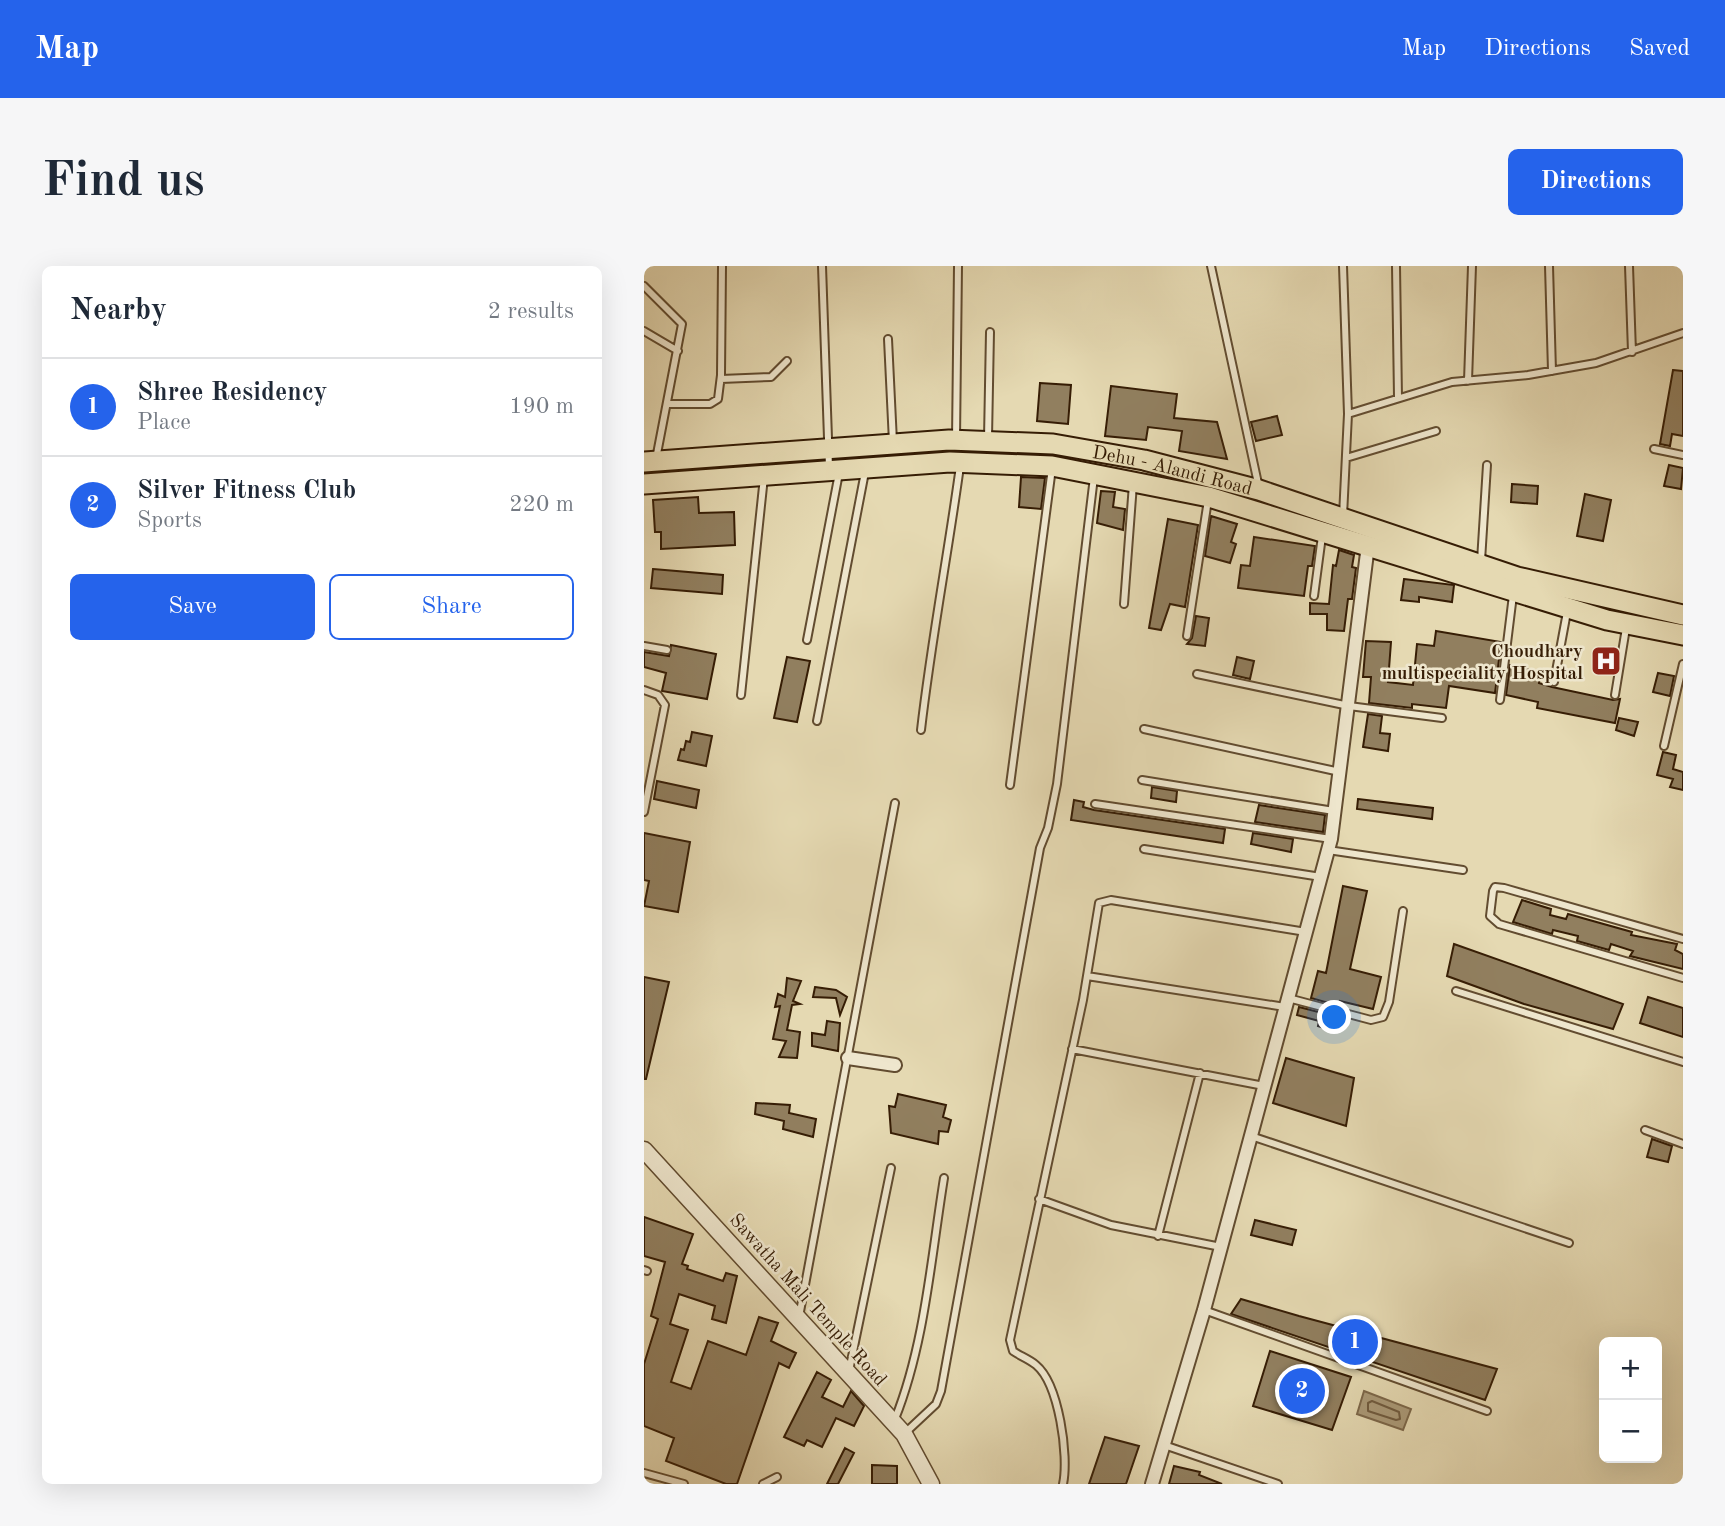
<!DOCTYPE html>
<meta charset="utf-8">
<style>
body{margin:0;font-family:"Old Standard TT",serif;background:#f6f6f7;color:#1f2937}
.controls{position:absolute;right:21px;bottom:21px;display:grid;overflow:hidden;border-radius:10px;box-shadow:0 7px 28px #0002}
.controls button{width:63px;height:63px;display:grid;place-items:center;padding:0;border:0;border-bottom:2px solid #e0e1e3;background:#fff;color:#1f2937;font:35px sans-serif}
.you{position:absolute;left:691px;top:752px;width:24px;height:24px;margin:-18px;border:5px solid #fff;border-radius:50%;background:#1a73e8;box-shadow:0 0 0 10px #1a73e833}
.badge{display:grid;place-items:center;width:46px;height:46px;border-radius:50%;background:#2563eb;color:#fff;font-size:23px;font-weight:700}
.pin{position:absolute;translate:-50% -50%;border:4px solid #fff;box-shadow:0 2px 7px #0006}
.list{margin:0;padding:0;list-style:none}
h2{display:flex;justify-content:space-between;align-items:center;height:91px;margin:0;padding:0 28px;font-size:30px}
h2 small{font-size:23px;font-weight:400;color:#747a83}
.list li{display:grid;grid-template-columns:46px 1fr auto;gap:21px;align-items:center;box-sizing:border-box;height:98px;padding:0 28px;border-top:2px solid #e0e1e3}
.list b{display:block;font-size:26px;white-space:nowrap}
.list p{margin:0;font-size:23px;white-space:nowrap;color:#747a83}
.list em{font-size:23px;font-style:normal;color:#747a83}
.actions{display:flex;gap:14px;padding:21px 28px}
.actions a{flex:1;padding:16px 0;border:2px solid #2563eb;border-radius:10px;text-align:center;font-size:24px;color:#2563eb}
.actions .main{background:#2563eb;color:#fff}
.map{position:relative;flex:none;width:1039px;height:1218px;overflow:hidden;border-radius:10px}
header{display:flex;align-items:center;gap:42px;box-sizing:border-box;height:98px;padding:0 35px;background:#2563eb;color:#fff}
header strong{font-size:33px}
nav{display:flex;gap:38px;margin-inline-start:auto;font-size:24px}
.intro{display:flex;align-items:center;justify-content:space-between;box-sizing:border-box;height:168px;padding:0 42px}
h1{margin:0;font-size:49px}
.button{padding:18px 32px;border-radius:10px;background:#2563eb;color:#fff;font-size:24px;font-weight:700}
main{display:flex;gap:42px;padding:0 42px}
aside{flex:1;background:#fff;border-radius:10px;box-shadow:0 7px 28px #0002}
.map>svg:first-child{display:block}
.water{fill:#a97;stroke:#7c6749;stroke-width:2}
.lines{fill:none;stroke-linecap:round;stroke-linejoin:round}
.shore{stroke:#705b3e;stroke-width:2}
.building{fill:#917f5f;stroke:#361d05;stroke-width:2}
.service-casing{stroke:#624c30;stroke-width:10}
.minor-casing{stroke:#624c30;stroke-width:16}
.tertiary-casing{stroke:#624c30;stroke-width:19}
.primary-casing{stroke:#361d05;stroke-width:23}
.service{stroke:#eee6cd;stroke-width:6}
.minor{stroke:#eee6cd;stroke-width:12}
.tertiary{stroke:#eee6cd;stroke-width:16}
.primary{stroke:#e5d9b2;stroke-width:19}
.labels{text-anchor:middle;stroke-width:5;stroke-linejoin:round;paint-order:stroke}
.street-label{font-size:19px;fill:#361d05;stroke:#eee6cd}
.poi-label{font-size:19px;font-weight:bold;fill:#361d05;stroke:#eee6cd;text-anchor:end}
</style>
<header>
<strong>Map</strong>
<nav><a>Map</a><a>Directions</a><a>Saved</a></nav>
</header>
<div class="intro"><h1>Find us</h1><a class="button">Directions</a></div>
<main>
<aside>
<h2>Nearby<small>2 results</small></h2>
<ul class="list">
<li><span class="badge">1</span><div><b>Shree Residency</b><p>Place</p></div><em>190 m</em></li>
<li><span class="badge">2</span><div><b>Silver Fitness Club</b><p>Sports</p></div><em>220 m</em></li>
</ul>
<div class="actions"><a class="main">Save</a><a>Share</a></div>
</aside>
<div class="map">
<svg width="1039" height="1218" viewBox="0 0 1039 1218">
<rect width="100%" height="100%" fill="#e5d9b2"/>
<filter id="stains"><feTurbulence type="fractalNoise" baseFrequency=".00286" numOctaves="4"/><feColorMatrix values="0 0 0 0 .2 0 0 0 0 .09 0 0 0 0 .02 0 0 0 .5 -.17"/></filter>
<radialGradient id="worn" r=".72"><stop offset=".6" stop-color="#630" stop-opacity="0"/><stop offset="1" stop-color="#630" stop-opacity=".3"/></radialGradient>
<!-- water -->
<path class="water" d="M720,1125L767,1143L759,1164L713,1148Z"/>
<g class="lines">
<!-- shore -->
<path class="shore" d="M728,1135L755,1146L756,1153L752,1154L724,1145V1137Z"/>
</g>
<!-- building -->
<path class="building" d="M1029,104L1039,105V170L1028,168L1026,180L1016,178Z
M396,117L427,119L424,158L393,155Z
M467,120L533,128L530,152L573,156L583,193L535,185L538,165L504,161L502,174L461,170Z
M633,150L638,169L612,175L607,156Z
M1025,199L1039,202L1037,223L1020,220Z
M377,211L401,212L397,243L375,241Z
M868,218L894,220L893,238L867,236Z
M457,225L471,226L469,241L481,243L479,264L453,257Z
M941,228L967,234L959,275L933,270Z
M54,231L55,247L90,246L91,279L17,283V266H11L9,234Z
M567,250L593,258L587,276L592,278L586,297L561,290Z
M524,253L554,259L541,341L526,338L517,364L505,362Z
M610,271L671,280L668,300H664L660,330L594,322L597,299L606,300Z
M695,284L710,289L708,301L712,302L708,333H704L700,365L683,364V348H666V337L685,338L689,299L692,300Z
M9,303L79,309L78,328L7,322Z
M760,313L810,319L808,336L775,331V336L757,334Z
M552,350L565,352L561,380L543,378L548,372Z
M792,365L857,376L851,427L805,420L802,442L768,438V442L725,437L727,411H719L722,375L747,376L744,416L769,419L773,378L790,380Z
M27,379L72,388L63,433L18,425L22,407L0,401V386L25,390Z
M143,391L166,395L153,456L130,452Z
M593,391L610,395L606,413L589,409Z
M866,399L897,406L895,417L908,421L969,434L976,433L971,457L893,442L894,436L862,429Z
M1014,407L1030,410L1026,430L1009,426Z
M724,448L738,450L736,467L746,468L744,485L719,481Z
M975,452L994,456L990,470L972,464Z
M48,466L68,470L62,500L34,494L37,483L40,484L42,475L46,476Z
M1019,486L1032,489L1029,503L1039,506V524L1026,521L1029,513L1013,509Z
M13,515L55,524L52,542L10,533Z
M508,521L533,525L532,536L507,532Z
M714,533L789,542L788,553L713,543Z
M430,534L440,536L439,541L450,544L581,563L579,577L427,554Z
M615,539L681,549L679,566L611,556Z
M0,567L46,576L34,646L0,640L5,615L0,614Z
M609,567L649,573L647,586L607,578Z
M699,620L723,625L706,703L737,711L729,743L696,735L695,740L667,732L674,705L682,707Z
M878,634L907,643L906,649L922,653L924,648L988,666L987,669L1033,678L1031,684L1039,688V703L986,690L989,685L967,678L965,684L933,675L934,670L909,664L908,668L869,656Z
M810,678L979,738L969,763L880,738L803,710Z
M0,711L25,716L2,813H0Z
M143,712L157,715L149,735L156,738L148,739L143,764L156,766L153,792L135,791L142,775L129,773L136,740L131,741L134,728L141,731Z
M171,721L192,724L203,731L196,749L192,732L169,731Z
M1004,731L1039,742V771L996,757Z
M655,741L694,751L689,765L674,760L675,755L653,749Z
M183,755L196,757L194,785L168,780V767L181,769Z
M642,792L710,812L702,860L629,837Z
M254,828L302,839L299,851L307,854L304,866L295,865L294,878L247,867L245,840L251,841Z
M112,837L146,839L145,847L172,853L169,871L139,863L140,855L111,848Z
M1008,873L1028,880L1024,896L1003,891Z
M0,951L49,968L38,998L44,1000L43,1003L79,1015L82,1007L93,1010L82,1057L68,1053L71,1040L35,1028L26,1058L44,1064L27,1116L47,1123L64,1075L102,1089L115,1051L134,1057L127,1075L152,1087L145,1102L135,1097L93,1218H82L22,1195L30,1172L0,1160V1098L14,1053L7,1050L21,996L0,990Z
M611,954L652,964L648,979L607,969Z
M597,1033L655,1050L853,1103L841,1134L587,1048Z
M626,1085L707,1111L688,1164L609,1140Z
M173,1106L187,1114L178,1131L199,1141L207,1125L220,1140L210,1160L192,1152L178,1181L163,1174L160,1180L140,1171Z
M461,1171L495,1180L482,1218H445Z
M201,1182L210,1187L194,1218H183Z
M228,1199L253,1200V1218H228Z
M530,1200L556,1206L555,1209L578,1218H525Z"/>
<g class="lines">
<!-- service casing -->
<g class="service-casing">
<path id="service" d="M178,0L185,201
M567,0L615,222
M752,0L754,131
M905,0L908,105
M985,0L988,86
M0,20L38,58L12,193
M0,65L34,85
M244,73L249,176
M77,113L127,111L143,95
M824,115L828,0
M24,138H66L74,133L77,109L78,0
M704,148L808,116L884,109L952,97L1039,67
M344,172L346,66
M312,173L314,0
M1010,183L1039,189
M702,192L792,165
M699,250L704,148L699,0
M837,295L843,199
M670,330L678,270
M480,338L489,218
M543,370L564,234
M163,374L195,207
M0,380L23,384
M553,408L705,440L798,452
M910,416L923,346
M0,424L14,429L21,439L0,546
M97,429L120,211
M971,429L982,362
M856,434L869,329
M173,455L221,206
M500,463L696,506
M277,464C287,376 304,288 316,200
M1020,480L1039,398
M498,514L690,545
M366,519L408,202
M451,538L687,573
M500,583L677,611
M684,584L819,604
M1039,673L860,622L851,621L849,625L846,650L855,658L1039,712
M443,710L641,741
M812,725L1039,796
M644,732L727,754L739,751L745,736L759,645
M428,783L620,820
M1001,864L1039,878
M607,870L925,977
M395,933L467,959L577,981
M514,970L556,807
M0,1004L3,1005
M560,1044L843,1145
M155,1051L251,537
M205,1105L247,902
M251,1153C281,1078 287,992 300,912
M261,1167L292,1138L297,1125L396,582L404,562L413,518L450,211
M520,1179L634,1218
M0,1207L40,1218
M119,1218L133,1211
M419,1218C425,1190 415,1118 392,1099C385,1093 376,1090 369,1085L366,1074L439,734L455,637L467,634L662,666"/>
</g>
<!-- minor casing -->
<g class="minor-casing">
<path id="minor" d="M204,792L251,799
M508,1218L560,1044L687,573L724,279"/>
</g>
<!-- tertiary casing -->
<g class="tertiary-casing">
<path id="tertiary" d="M0,884L260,1168L287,1218"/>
</g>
<!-- primary casing -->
<g class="primary-casing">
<g id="primary">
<path id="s1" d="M0,196L305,174L409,178L500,194L615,224L873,311L1039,349"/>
<path d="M0,218L306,196L408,200L565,231L963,354L1039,369"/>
</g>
</g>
<!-- service -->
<use href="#service" class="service"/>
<!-- minor -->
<use href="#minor" class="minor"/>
<!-- tertiary -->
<use href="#tertiary" class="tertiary"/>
<!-- primary -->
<use href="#primary" class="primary"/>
</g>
<!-- icons -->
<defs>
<g id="hospital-square" transform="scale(1.575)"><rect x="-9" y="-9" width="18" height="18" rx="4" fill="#8f2418" stroke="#eee6cd"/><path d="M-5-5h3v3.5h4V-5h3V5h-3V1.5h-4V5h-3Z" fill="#fff"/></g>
</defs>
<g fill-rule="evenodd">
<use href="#hospital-square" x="962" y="395"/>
</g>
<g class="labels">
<!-- street labels -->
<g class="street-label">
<text dy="7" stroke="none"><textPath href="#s1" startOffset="532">Dehu - Alandi Road</textPath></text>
<text transform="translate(165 1033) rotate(48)" y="7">Sawatha Mali Temple Road</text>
</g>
<!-- poi labels -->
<g class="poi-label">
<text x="939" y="391">Choudhary<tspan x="939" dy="22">multispeciality Hospital</tspan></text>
</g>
</g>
<rect width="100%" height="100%" filter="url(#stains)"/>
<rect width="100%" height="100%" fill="url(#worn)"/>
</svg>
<div class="controls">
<button>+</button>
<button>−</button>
</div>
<div class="you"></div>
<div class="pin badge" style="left:711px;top:1076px">1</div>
<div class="pin badge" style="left:658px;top:1125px">2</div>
</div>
</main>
